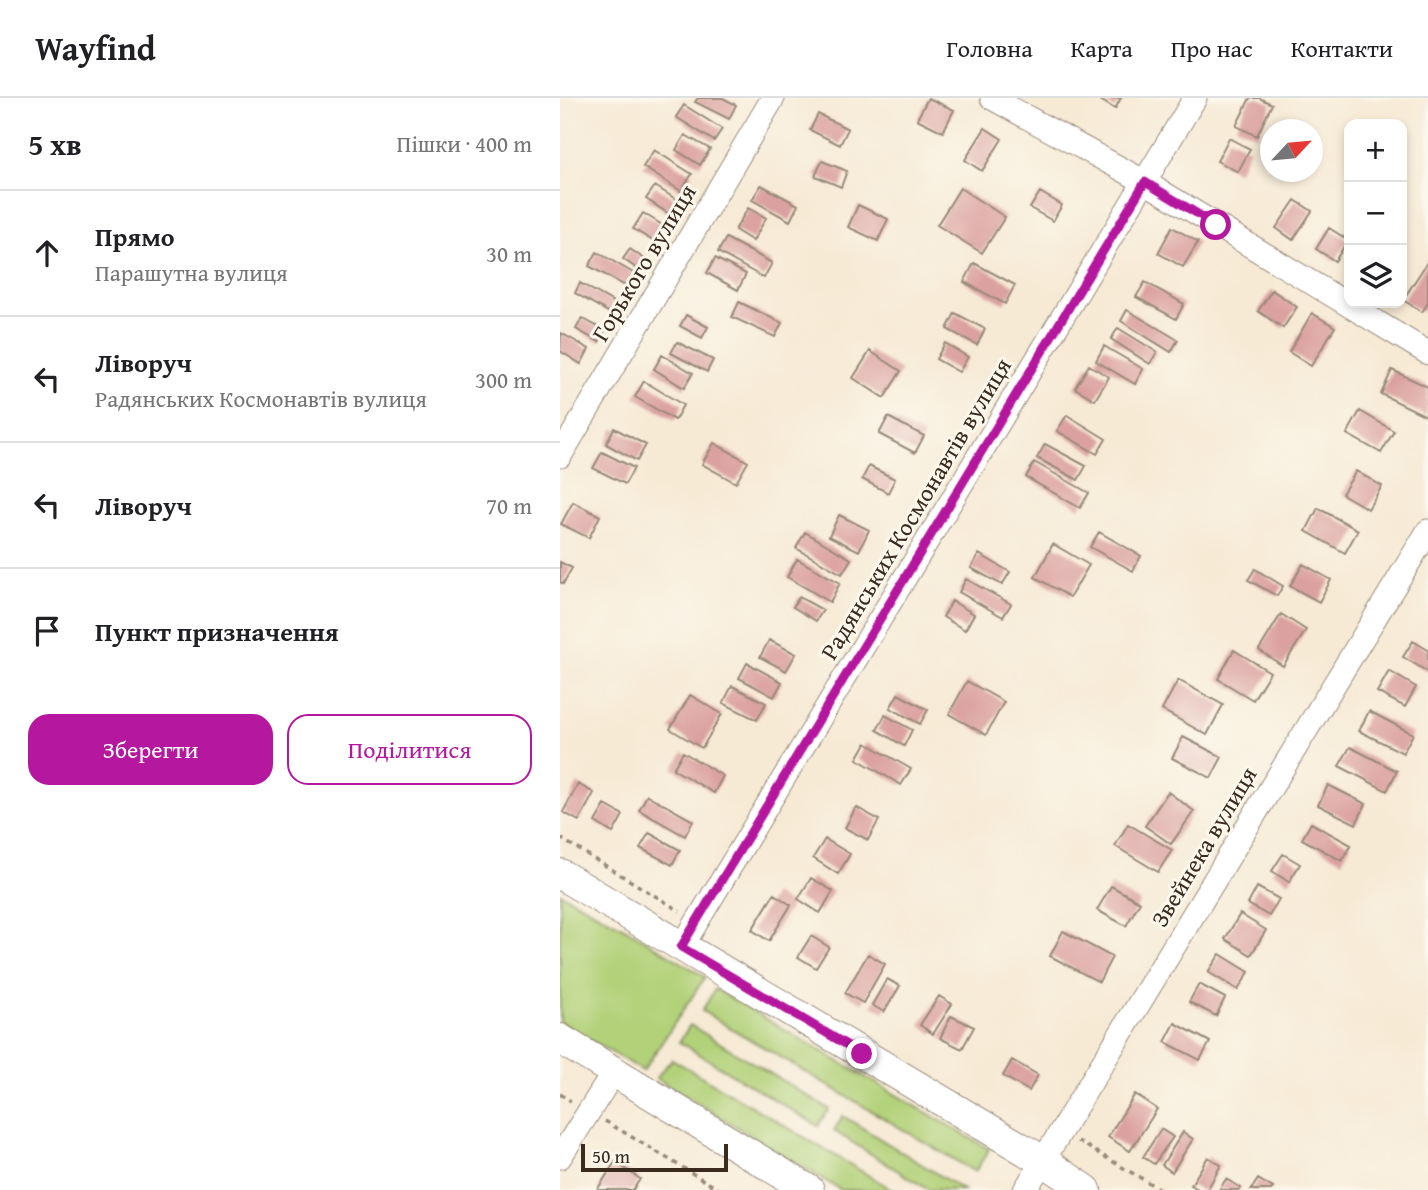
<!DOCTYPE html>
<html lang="uk">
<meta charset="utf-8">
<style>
body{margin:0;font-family:"Gentium Book Plus",serif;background:#f6f6f6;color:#202124}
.controls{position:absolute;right:21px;top:21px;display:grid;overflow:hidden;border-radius:14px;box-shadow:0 4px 10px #0003}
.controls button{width:63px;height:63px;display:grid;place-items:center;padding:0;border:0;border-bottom:2px solid #e0e0e0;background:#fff;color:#202124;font:35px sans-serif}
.compass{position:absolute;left:700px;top:21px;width:63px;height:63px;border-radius:50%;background:#fff;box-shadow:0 4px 10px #0003;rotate:64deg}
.scale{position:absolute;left:21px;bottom:18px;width:147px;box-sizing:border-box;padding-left:7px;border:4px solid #3b2a1e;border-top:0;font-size:19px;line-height:24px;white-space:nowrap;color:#3b2a1e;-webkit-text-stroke:5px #fbf7ec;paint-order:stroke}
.stop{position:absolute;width:21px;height:21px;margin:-16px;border:5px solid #b5179e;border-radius:50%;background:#fff}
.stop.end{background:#b5179e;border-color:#fff;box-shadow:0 2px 7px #0008}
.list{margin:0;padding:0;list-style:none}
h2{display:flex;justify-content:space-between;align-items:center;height:91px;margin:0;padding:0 28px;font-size:30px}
h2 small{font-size:23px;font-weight:400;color:#757577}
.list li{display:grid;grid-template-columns:46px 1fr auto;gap:21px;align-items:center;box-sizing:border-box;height:126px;padding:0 28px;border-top:2px solid #e0e0e0}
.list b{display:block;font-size:26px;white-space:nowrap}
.list p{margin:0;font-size:23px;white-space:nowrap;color:#757577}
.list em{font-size:23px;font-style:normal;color:#757577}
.actions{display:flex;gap:14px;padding:21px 28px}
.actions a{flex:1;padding:16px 0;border:2px solid #b5179e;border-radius:21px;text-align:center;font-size:24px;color:#b5179e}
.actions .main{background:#b5179e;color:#fff}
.icon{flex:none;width:38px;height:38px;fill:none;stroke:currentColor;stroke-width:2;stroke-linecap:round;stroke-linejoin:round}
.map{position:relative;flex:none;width:868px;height:1092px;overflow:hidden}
header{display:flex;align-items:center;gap:42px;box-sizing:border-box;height:98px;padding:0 35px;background:#fff;border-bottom:2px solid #e0e0e0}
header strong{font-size:33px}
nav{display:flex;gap:38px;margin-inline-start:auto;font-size:24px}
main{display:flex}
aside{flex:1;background:#fff}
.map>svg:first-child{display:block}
.green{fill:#b2d179;stroke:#767e4c;stroke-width:2}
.building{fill:#dba1a0}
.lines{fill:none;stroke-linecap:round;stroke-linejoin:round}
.minor-casing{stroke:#998a7a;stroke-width:25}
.tertiary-casing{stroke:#998a7a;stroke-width:32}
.path{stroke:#998a7a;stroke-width:3.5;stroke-dasharray:5 5;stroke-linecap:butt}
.minor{stroke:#fff;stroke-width:23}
.tertiary{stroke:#fff;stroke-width:30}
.route{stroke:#b5179e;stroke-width:9}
.labels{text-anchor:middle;stroke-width:6;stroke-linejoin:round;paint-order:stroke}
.street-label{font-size:24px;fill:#3b2a1e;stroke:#fbf7ec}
</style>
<header>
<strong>Wayfind</strong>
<nav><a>Головна</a><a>Карта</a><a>Про нас</a><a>Контакти</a></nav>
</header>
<main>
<aside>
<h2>5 хв<small>Пішки · 400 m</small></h2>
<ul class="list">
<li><svg class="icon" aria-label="ahead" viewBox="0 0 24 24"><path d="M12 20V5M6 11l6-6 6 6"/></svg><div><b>Прямо</b><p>Парашутна вулиця</p></div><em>30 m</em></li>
<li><svg class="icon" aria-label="left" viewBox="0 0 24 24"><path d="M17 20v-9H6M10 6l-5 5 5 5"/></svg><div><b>Ліворуч</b><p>Радянських Космонавтів вулиця</p></div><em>300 m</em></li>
<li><svg class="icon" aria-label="left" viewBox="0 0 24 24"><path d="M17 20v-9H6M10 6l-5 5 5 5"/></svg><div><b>Ліворуч</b></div><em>70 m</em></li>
<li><svg class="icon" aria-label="arrive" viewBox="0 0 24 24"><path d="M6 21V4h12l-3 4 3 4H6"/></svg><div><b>Пункт призначення</b></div></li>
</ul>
<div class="actions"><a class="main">Зберегти</a><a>Поділитися</a></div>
</aside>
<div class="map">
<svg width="868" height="1092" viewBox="0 0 868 1092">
<rect width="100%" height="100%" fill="#fbf7ec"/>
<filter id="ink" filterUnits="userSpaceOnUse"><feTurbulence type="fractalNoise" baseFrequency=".0143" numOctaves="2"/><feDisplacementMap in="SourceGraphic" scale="14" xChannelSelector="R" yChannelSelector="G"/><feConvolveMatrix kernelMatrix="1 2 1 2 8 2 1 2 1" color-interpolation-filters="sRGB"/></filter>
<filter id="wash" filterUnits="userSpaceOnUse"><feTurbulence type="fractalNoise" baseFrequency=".00686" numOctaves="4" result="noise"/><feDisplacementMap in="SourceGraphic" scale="28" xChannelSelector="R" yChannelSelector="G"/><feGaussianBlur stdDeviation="1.57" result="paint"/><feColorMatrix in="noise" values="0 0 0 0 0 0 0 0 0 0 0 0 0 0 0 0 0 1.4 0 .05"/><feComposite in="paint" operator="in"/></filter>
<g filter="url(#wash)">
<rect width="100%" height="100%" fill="#f7ead5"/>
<!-- green -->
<path class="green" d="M0,795L70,833L145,879L83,973L0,924Z
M155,891L429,1051L415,1074L142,913Z
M130,927L269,1011L258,1028L119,944Z
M112,961L333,1092H281L96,980Z
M283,1018L403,1092H369L274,1033Z"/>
<g id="blocks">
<!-- building -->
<path class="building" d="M138,0H163L176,7L169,21L135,4Z
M368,0L394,12L383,34L357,21Z
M537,0H561L555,11Z
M690,0H699L712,6L697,38L676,28Z
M124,7L162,31L154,43L116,19Z
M258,16L288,31L280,47L250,32Z
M425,30L442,41L422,73L405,62Z
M125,37L150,51L140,67L116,52Z
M669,40L690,51L678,74L657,63Z
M94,52L132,76L121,93L83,69Z
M262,63L287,73L281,89L255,78Z
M201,87L238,107L230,123L192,102Z
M95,88L119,103L111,117L86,101Z
M400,90L445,119L422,155L377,127Z
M480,94L502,107L493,123L470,110Z
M735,102L752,113L733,142L716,130Z
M298,107L328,121L318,143L288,129Z
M188,110L206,120L193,143L175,132Z
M83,115L104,128L95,144L73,131Z
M612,129L638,144L623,169L598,155Z
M769,130L788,142L775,163L756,151Z
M166,140L212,165L204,180L158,154Z
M70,151L86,162L79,172L63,161Z
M37,154L75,176L67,189L29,168Z
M155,160L186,176L178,192L147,175Z
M868,163V205L862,214L843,202Z
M414,165L455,187L445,206L404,184Z
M585,184L624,206L616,221L576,199Z
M20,185L55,205L50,215L15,195Z
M712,192L737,209L723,230L698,213Z
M179,204L222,225L215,239L172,219Z
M567,212L618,242L611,254L561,223Z
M395,215L425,231L417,247L387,231Z
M752,215L775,229L751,268L729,254Z
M126,217L148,229L142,240L120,228Z
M22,220L45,233L39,244L16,231Z
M558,230L597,254L590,266L551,241Z
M1,235L29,251L21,266L0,253Z
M117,244L153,262L147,274L111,255Z
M385,245L408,259L399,274L376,261Z
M544,248L583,271L575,286L536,263Z
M310,253L341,273L324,300L293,280Z
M102,257L133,275L124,290L94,271Z
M529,267L549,279L535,302L515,290Z
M832,272L868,289L866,318L821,296Z
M84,283L123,307L115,322L75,299Z
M800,313L834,333L821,355L787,336Z
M507,317L546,341L537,356L497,333Z
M328,319L364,338L355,355L319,336Z
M54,330L86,347L77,363L46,346Z
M154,345L188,364L176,385L142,366Z
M485,346L526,368L518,382L477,360Z
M42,354L74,370L65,386L33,370Z
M474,364L529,395L520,410L466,379Z
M309,368L335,381L328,395L302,381Z
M796,373L822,388L808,411L782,396Z
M13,404L40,418L29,440L1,426Z
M758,410L798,432L785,455L746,433Z
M279,417L309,432L299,453L269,438Z
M245,434L291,461L282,476L236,450Z
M539,434L581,458L573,473L530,449Z
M493,446L529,467L510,499L475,479Z
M419,456L450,474L442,487L411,470Z
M237,461L280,485L270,504L227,479Z
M0,464L12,470L3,486L0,484Z
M743,466L771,482L759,504L730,488Z
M695,471L723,488L717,498L688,482Z
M406,481L451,506L443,519L399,494Z
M239,499L263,512L256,523L233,509Z
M392,503L414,516L405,532L383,519Z
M721,516L746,532L723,568L699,552Z
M209,542L236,556L226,573L200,559Z
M853,543L868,552V574L843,559Z
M674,552L710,574L693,602L658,581Z
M187,565L222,584L214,599L179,580Z
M829,573L856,589L845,609L817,594Z
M618,582L663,607L647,637L602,612Z
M407,583L444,604L426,637L389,616Z
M172,588L206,605L197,622L163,605Z
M338,596L368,612L360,626L330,610Z
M130,597L162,616L142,650L110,631Z
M809,613L853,636L843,655L799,633Z
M325,617L352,632L344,648L317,632Z
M623,639L662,659L651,680L612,660Z
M306,645L351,671L341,687L297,661Z
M790,649L837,673L827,693L779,668Z
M123,654L163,678L154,695L113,671Z
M18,686L34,695L19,723L3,714Z
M768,687L806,706L796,726L758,707Z
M608,694L634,713L611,746L585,728Z
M87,697L133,723L125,738L79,712Z
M45,707L63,717L53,735L35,724Z
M296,709L319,722L308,742L285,730Z
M751,725L791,747L782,763L742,741Z
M568,726L612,752L598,774L555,748Z
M89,735L120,752L112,767L80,750Z
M265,741L290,756L278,776L253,760Z
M723,756L740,766L729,784L712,773Z
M251,780L273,793L260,815L238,801Z
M551,788L580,804L566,828L537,812Z
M697,789L719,801L709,818L688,806Z
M214,796L231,807L209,843L192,832Z
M680,816L706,832L691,857L665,841Z
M503,833L552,859L539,884L490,858Z
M251,838L269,849L256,870L238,859Z
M308,856L325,866L303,905L285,895Z
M660,856L689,874L678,892L648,874Z
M327,881L340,888L324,914L312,907Z
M639,886L665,900L656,918L629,904Z
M379,898L392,906L373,936L360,927Z
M391,918L414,929L402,951L380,940Z
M615,925L650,944L640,962L605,944Z
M452,962L478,977L469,993L443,978Z
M575,996L597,1011L570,1053L548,1039Z
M601,1031L613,1039L594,1066L583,1059Z
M623,1034L633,1041L612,1074L602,1067Z
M648,1059L661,1067L647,1092H640L631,1087Z
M55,1064L80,1081L73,1092H37Z
M666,1081L681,1090L680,1092H659Z
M698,1081L713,1090L711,1092H691Z"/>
</g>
</g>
<g filter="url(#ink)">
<use href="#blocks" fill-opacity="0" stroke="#998a7a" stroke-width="2"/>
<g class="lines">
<!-- minor casing -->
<g class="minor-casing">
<path id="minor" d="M432,0L585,84L868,255
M0,358L213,0
M121,850L635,0
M0,1059L54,974
M465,1092L868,433"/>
</g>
<!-- tertiary casing -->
<g class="tertiary-casing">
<path id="tertiary" d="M0,776L483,1063L526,1092
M0,941L249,1092"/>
</g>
<!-- path -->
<path class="path" d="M0,740L120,813
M0,996L11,1003
M45,1023L160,1092
M518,1043L601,1092"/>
<!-- minor -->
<use href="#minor" class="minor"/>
<!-- tertiary -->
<use href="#tertiary" class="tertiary"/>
</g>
</g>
<g class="lines" filter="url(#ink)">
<!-- route -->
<path class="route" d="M302,956L121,849L585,84L656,127"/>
</g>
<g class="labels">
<!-- street labels -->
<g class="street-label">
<text transform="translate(84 165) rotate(-59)" y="8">Горького вулиця</text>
<text transform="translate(356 411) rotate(-59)" y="8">Радянських Космонавтів вулиця</text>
<text transform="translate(644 749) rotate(-59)" y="8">Звейнека вулиця</text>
</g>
</g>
</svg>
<div class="controls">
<button>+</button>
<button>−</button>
<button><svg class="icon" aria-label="layers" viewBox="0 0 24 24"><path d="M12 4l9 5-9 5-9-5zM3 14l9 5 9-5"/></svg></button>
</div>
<svg class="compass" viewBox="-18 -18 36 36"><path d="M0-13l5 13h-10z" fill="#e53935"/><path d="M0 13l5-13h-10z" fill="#757577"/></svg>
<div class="scale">50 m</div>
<div class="stop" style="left:656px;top:127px"></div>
<div class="stop end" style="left:302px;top:956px"></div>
</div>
</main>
